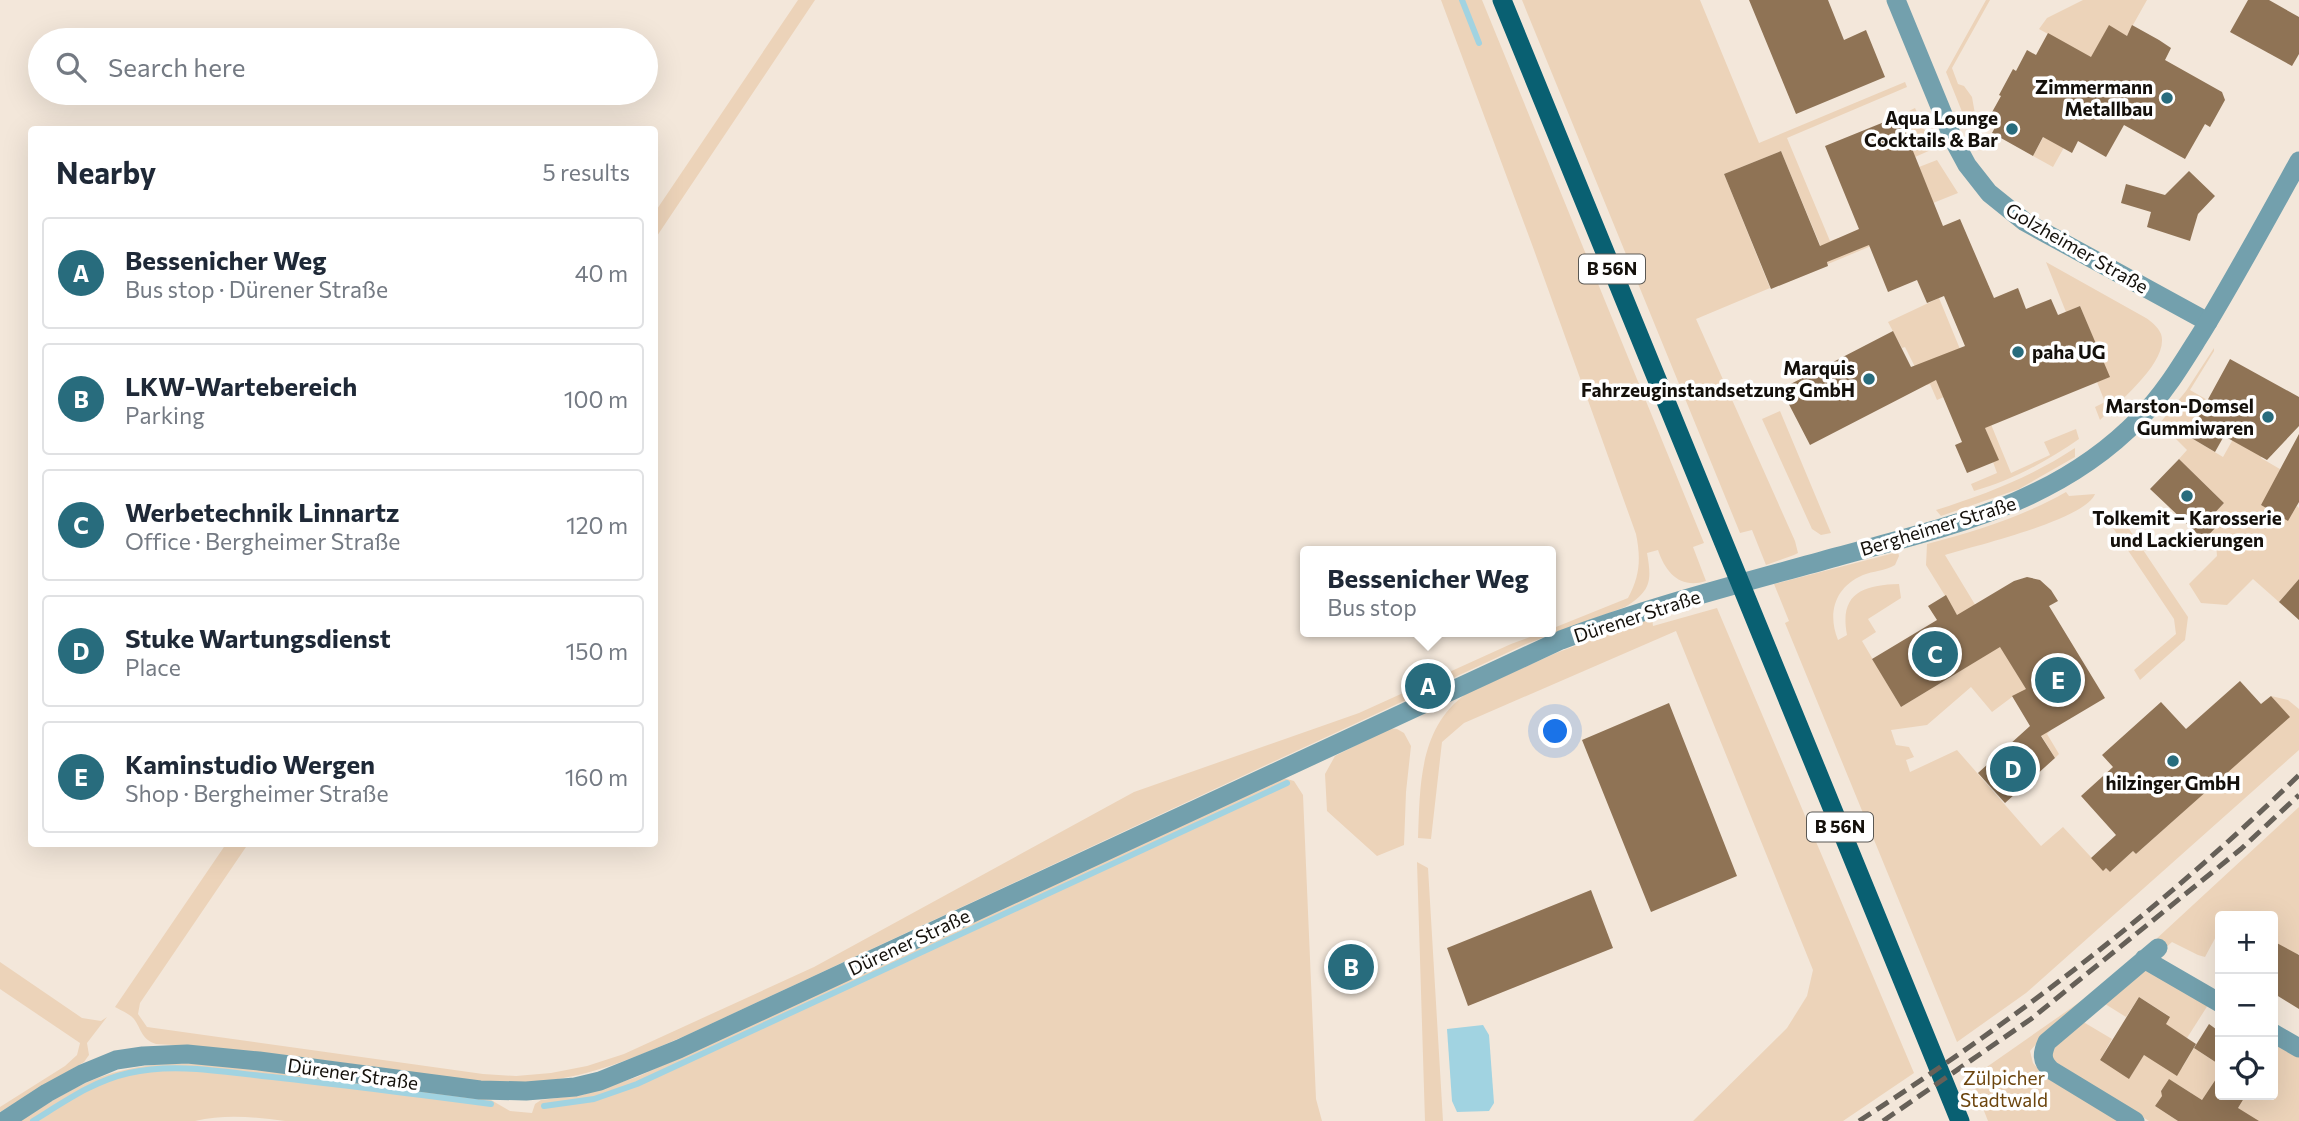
<!DOCTYPE html>
<meta charset="utf-8">
<style>
body{margin:0;font-family:Commissioner,sans-serif;background:#f6f6f7;color:#1f2937}
.controls{position:absolute;right:21px;bottom:21px;display:grid;overflow:hidden;border-radius:7px;box-shadow:0 7px 28px #0002}
.controls button{width:63px;height:63px;display:grid;place-items:center;padding:0;border:0;border-bottom:2px solid #e0e1e3;background:#fff;color:#1f2937;font:35px sans-serif}
.you{position:absolute;left:1556px;top:732px;width:24px;height:24px;margin:-18px;border:5px solid #fff;border-radius:50%;background:#1a73e8;box-shadow:0 0 0 10px #1a73e833}
.badge{display:grid;place-items:center;width:46px;height:46px;border-radius:50%;background:#286c7d;color:#fff;font-size:23px;font-weight:700}
.pin{position:absolute;translate:-50% -50%;border:4px solid #fff;box-shadow:0 2px 7px #0006}
.popup{position:absolute;left:1300px;top:546px;width:256px;height:91px;box-sizing:border-box;display:grid;place-content:center;border-radius:7px;background:#fff;filter:drop-shadow(0 2px 5px #0005);font-size:23px;white-space:nowrap;color:#747a83}
.popup b{font-size:26px;color:#1f2937}
.popup::after{content:'';position:absolute;left:50%;top:100%;margin-left:-14px;border:14px solid transparent;border-top-color:#fff}
.list{margin:0;padding:0;list-style:none}
h2{display:flex;justify-content:space-between;align-items:center;height:91px;margin:0;padding:0 28px;font-size:30px}
h2 small{font-size:23px;font-weight:400;color:#747a83}
.list li{display:grid;grid-template-columns:46px 1fr auto;gap:21px;align-items:center;box-sizing:border-box;height:112px;margin:0 14px 14px;padding:0 14px;border:2px solid #e0e1e3;border-radius:7px}
.list b{display:block;font-size:26px;white-space:nowrap}
.list p{margin:0;font-size:23px;white-space:nowrap;color:#747a83}
.list em{font-size:23px;font-style:normal;color:#747a83}
.icon{flex:none;width:38px;height:38px;fill:none;stroke:currentColor;stroke-width:2;stroke-linecap:round;stroke-linejoin:round}
.map{position:relative;flex:none;width:2299px;height:1121px;overflow:hidden}
.search{position:absolute;background:#fff;box-shadow:0 7px 28px #0002;left:28px;top:28px;width:630px;height:77px;display:flex;align-items:center;gap:18px;box-sizing:border-box;padding:0 24px;border-radius:38px;color:#747a83;font-size:26px}
.panel{position:absolute;background:#fff;box-shadow:0 7px 28px #0002;left:28px;top:126px;width:630px;height:721px;border-radius:7px}
.map>svg:first-child{display:block}
.green{fill:#ecd3b9}
.water{fill:#a1d3e1}
.lines{fill:none;stroke-linecap:round;stroke-linejoin:round}
.stream{stroke:#a1d3e1;stroke-width:6}
.building{fill:#8f7355}
.minor{stroke:#73a0ad;stroke-width:19}
.tertiary{stroke:#73a0ad;stroke-width:19}
.primary{stroke:#096072;stroke-width:19}
.rail{stroke:#666058;stroke-width:5;stroke-dasharray:14 7;stroke-linecap:butt}
.poi-dot{fill:#286c7d;stroke:#fff;stroke-width:2.5}
.labels{text-anchor:middle;stroke-width:7;stroke-linejoin:round;paint-order:stroke}
.shield{fill:#fff;stroke:#5a5854;stroke-width:2}
.shield-label{font-size:18px;font-weight:bold;fill:#14100b}
.poi-label{font-size:19px;font-weight:bold;fill:#14100b;stroke:#fff;text-anchor:end}
.street-label{font-size:19px;fill:#14100b;stroke:#fff}
.park-label{font-size:19px;fill:#6c450e;stroke:#fff}
</style>
<div class="map">
<svg width="2299" height="1121" viewBox="0 0 2299 1121">
<rect width="100%" height="100%" fill="#f3e7da"/>
<!-- green -->
<path class="green" d="M798,0H815L655,239V212Z
M1441,0H1482L1704,543L1693,547L1706,581C1681,589 1666,574 1658,550L1647,553C1652,581 1651,591 1625,607L1526,644L687,1035C643,1054 600,1073 552,1080C498,1088 441,1076 388,1069C311,1058 234,1048 156,1044C141,1039 142,1030 134,1019C130,1014 120,1010 115,1007L226,844H248L140,1003L138,1014L147,1027L483,1074L516,1076L551,1073L587,1066L624,1054L814,967L1134,792L1359,713L1511,644L1544,632H1550L1551,629L1628,598C1640,576 1641,559 1636,534L1534,250Z
M1522,0H1700L1759,143L1905,82L1907,87L1787,138L1830,241L1838,238L1839,241L1895,236L1828,264L1781,151L1724,174L1770,288L1696,319L1795,541L1798,553L1794,555L1766,565L1752,530L1740,533Z
M1986,0H1990L1952,68L1958,84L1964,86L1972,97L1975,114L1967,124L1946,72Z
M2083,0H2147L2053,167L2033,156L2088,56L2039,29L2047,18Z
M1915,108L1933,149L1915,157L1899,116Z
M1937,160L1958,193L1933,203L1919,167Z
M2046,262L2146,318C2152,322 2158,327 2161,334C2170,361 2118,403 2100,420L2095,407L2105,402L2097,382L2109,377L2080,306L2066,312Z
M1939,298L2011,473L2050,455L2044,442L2076,429L2079,439C2047,461 2013,480 1974,491L1971,484L1997,473L1993,462L1998,460L1953,351L1946,396L1937,400L1930,384L1927,385L1918,368L1916,369L1905,347L1902,348L1888,322Z
M2214,348V351L2190,390L2216,405L2204,406L2188,436L2223,457L2232,441L2273,437L2261,458L2299,480L2261,505L2288,520L2297,506L2299,508V579L2279,602L2253,579L2227,605L2201,603L2189,584L2217,556L2216,544L2207,536L2216,527L2209,519L2224,503L2179,459L2187,450L2160,423L2186,391Z
M1780,411L1831,533L1821,535L1812,529L1762,419Z
M2075,448V457L2019,489L1941,516L1936,510C1986,494 2031,477 2075,448Z
M2066,492L2069,496L2095,494C2085,520 1974,546 1945,555L2051,730L2047,734L2059,754L2055,758L2016,694L1992,712L1971,687L1927,725L1891,730L1896,745L1909,747L1914,757L1906,760L1910,772L1957,750L2041,846L2063,827L2103,870L2106,868L2110,872L2133,851L2136,854L2289,717L2271,696L2288,700L2299,709V750L2026,993L1957,1042L1785,623L1789,621L1774,584L1898,552L1899,556L1895,565C1885,571 1873,571 1863,575C1835,587 1827,613 1838,640L1847,635C1839,593 1863,585 1899,584L1901,598L1868,619L1876,632L1862,641L1901,707L1983,657L1926,565L1927,544C1976,531 2022,517 2066,492Z
M2117,511L2188,617L2185,640L2140,680L2134,670L2176,634L2174,619L2111,525Z
M1717,608L1914,1073L1843,1121H1693L1787,1028L1807,996L1813,970L1676,631L1464,723L1442,742L1431,839L1418,838C1420,785 1419,727 1467,693L1556,653L1652,618L1653,626Z
M1390,728L1397,729L1404,733L1411,746L1406,792L1404,845L1377,856L1327,811L1325,774L1335,756Z
M1283,778L1294,781L1303,795L1316,1099L1322,1121H285C255,1117 225,1114 195,1121H20C52,1101 83,1080 120,1071C181,1055 245,1068 306,1076C368,1084 430,1092 491,1100L510,1111L532,1113L535,1104L541,1100L583,1095L637,1077Z
M2299,807V953L2291,967L2277,944L2273,952V916H2220V929L2205,957L2198,955L2172,942L2162,951L2154,941Z
M1417,862L1428,868L1443,1121H1425Z
M0,962L82,1018L101,1021L107,1017L87,1043L89,1055L84,1062L0,1112V1107L65,1066L77,1055L80,1043L0,989Z
M2142,968L2208,1005L2187,1038L2181,1035L2154,1039L2169,1016L2139,997L2126,1017L2102,1002Z
M2094,992L2038,1042L2030,1051L2033,1063L2046,1078L2125,1121H1988L1971,1078Z
M2080,1020L2112,1039L2100,1060L2129,1078L2144,1055L2182,1068L2194,1048L2220,1065V1093L2215,1098L2207,1093L2202,1100L2172,1081L2161,1090L2162,1096L2155,1106L2178,1121H2149L2051,1059L2049,1047Z
M2273,1042L2299,1057V1121H2247L2238,1108L2245,1097L2241,1095H2273Z"/>
<!-- water -->
<path class="water" d="M1483,1025L1489,1035L1494,1103L1489,1111L1457,1112L1452,1101L1447,1029Z"/>
<g class="lines">
<!-- stream -->
<path class="stream" d="M1462,0L1479,43
M544,1106L594,1099L637,1084L1287,783
M33,1121C64,1102 93,1081 129,1073C172,1063 218,1071 262,1076C338,1084 415,1094 491,1104"/>
</g>
<!-- building -->
<path class="building" d="M1749,0H1828L1844,40L1866,30L1885,77L1796,114Z
M2248,0H2269L2299,17V54L2292,66L2230,32Z
M2109,25L2127,36L2132,25L2159,40L2171,48L2165,60L2222,92L2225,100L2210,127L2205,124L2185,159L2124,125L2106,157L2078,141L2072,153L2043,137L2033,156L1992,133L2000,118L1991,114L2001,96L1999,95L2013,69L2016,71L2027,50L2036,55L2048,33L2091,57Z
M1899,116L1943,226L1960,219L1994,298L2018,288L2026,309L2051,299L2058,315L2080,306L2110,377L1985,428L1999,460L1967,473L1955,445L1962,442L1936,380L1810,445L1781,389L1893,331L1911,367L1965,346L1944,296L1927,303L1917,280L1888,292L1869,245L1827,262L1828,266L1771,289L1724,174L1781,151L1820,246L1859,229L1825,146Z
M2189,171L2215,196L2198,214L2190,241L2147,227L2151,212L2121,203L2126,184L2165,195Z
M2230,359L2299,397V426L2267,460L2224,436L2215,452L2188,436Z
M2299,434V502L2288,521L2261,505Z
M2179,459L2224,503L2209,519L2216,527L2204,540L2150,489Z
M2027,577L2040,580L2051,590L2058,601L2049,606L2105,698L2041,736L2055,758L2005,803L1978,773L2030,726L2012,696L2026,689L2000,647L1901,707L1872,659L1937,620L1928,606L1946,595L1957,615L2014,581Z
M2299,579V620L2279,602Z
M2240,681L2261,704L2271,696L2290,717L2136,854L2133,851L2110,872L2106,868L2103,871L2091,858L2116,835L2081,796L2113,767L2102,755L2161,702L2186,729Z
M1669,703L1737,876L1651,912L1582,740Z
M1591,890L1613,948L1468,1006L1447,948Z
M2273,941L2299,955V1009L2273,993Z
M2139,997L2170,1017L2166,1024L2196,1044L2177,1076L2144,1055L2129,1079L2100,1060Z
M2209,1024L2220,1032V1065L2194,1048Z
M2220,1073V1095H2246L2238,1108L2259,1121H2178L2155,1106L2162,1096L2161,1091L2169,1079L2202,1100Z"/>
<g class="lines">
<!-- minor -->
<path class="minor" d="M1896,0L1954,141L1967,165L1989,193L2025,222L2208,322
M2144,959L2220,1003
M2273,1033L2299,1048
M2135,1121L2051,1070C2041,1061 2042,1053 2047,1042L2158,948"/>
<!-- tertiary -->
<path class="tertiary" d="M4,1121L47,1093L82,1074L116,1060L143,1056L187,1054L259,1061L480,1090L526,1091L575,1087L600,1081L679,1049L1561,640C1651,606 1743,583 1836,557C1948,526 2056,505 2140,418C2165,393 2183,362 2202,332C2236,276 2267,219 2299,161"/>
<!-- primary -->
<path class="primary" d="M1502,0L1960,1121"/>
<!-- rail -->
<path class="rail" d="M1859,1121C2016,1020 2165,906 2299,775
M1883,1121L2031,1019L2241,849L2299,795"/>
</g>
<!-- markers -->
<g class="poi-dot">
<circle cx="2167" cy="98" r="7"/>
<circle cx="2012" cy="129" r="7"/>
<circle cx="2018" cy="352" r="7"/>
<circle cx="1869" cy="379" r="7"/>
<circle cx="2268" cy="417" r="7"/>
<circle cx="2187" cy="496" r="7"/>
<circle cx="2173" cy="761" r="7"/>
</g>
<g class="labels">
<!-- shield labels -->
<g class="shield">
<rect x="1579" y="254.5" width="66" height="29" rx="5"/>
<rect x="1807" y="812.5" width="66" height="29" rx="5"/>
</g>
<g class="shield-label">
<text x="1612" y="275">B 56N</text>
<text x="1840" y="833">B 56N</text>
</g>
<!-- poi labels -->
<g class="poi-label">
<text x="2153" y="94">Zimmermann<tspan x="2153" dy="22">Metallbau</tspan></text>
<text x="1998" y="125">Aqua Lounge<tspan x="1998" dy="22">Cocktails &amp; Bar</tspan></text>
<text x="2032" y="359" text-anchor="start">paha UG</text>
<text x="1855" y="375">Marquis<tspan x="1855" dy="22">Fahrzeuginstandsetzung GmbH</tspan></text>
<text x="2254" y="413">Marston-Domsel<tspan x="2254" dy="22">Gummiwaren</tspan></text>
<text x="2187" y="525" text-anchor="middle">Tolkemit – Karosserie<tspan x="2187" dy="22">und Lackierungen</tspan></text>
<text x="2173" y="790" text-anchor="middle">hilzinger GmbH</text>
</g>
<!-- street labels -->
<g class="street-label">
<text transform="translate(2077 248) rotate(30)" y="7">Golzheimer Straße</text>
<text transform="translate(1938 526) rotate(-17)" y="7">Bergheimer Straße</text>
<text transform="translate(1637 616) rotate(-18)" y="7">Dürener Straße</text>
<text transform="translate(909 942) rotate(-25)" y="7">Dürener Straße</text>
<text transform="translate(353 1074) rotate(8)" y="7">Dürener Straße</text>
</g>
<!-- park labels -->
<g class="park-label">
<text x="2004" y="1085">Zülpicher<tspan x="2004" dy="22">Stadtwald</tspan></text>
</g>
</g>
</svg>
<div class="controls">
<button>+</button>
<button>−</button>
<button><svg class="icon" aria-label="locate" viewBox="0 0 24 24"><circle cx="12" cy="12" r="6"/><path d="M12 2v4M12 18v4M2 12h4M18 12h4"/></svg></button>
</div>
<div class="you"></div>
<div class="pin badge" style="left:1428px;top:686px">A</div>
<div class="popup"><b>Bessenicher Weg</b>Bus stop</div>
<div class="pin badge" style="left:1351px;top:967px">B</div>
<div class="pin badge" style="left:1935px;top:654px">C</div>
<div class="pin badge" style="left:2013px;top:769px">D</div>
<div class="pin badge" style="left:2058px;top:680px">E</div>
<div class="search"><svg class="icon" aria-label="search" viewBox="0 0 24 24"><circle cx="10" cy="10" r="6"/><path d="M15 15l6 6"/></svg>Search here</div>
<section class="panel">
<h2>Nearby<small>5 results</small></h2>
<ul class="list">
<li><span class="badge">A</span><div><b>Bessenicher Weg</b><p>Bus stop · Dürener Straße</p></div><em>40 m</em></li>
<li><span class="badge">B</span><div><b>LKW-Wartebereich</b><p>Parking</p></div><em>100 m</em></li>
<li><span class="badge">C</span><div><b>Werbetechnik Linnartz</b><p>Office · Bergheimer Straße</p></div><em>120 m</em></li>
<li><span class="badge">D</span><div><b>Stuke Wartungsdienst</b><p>Place</p></div><em>150 m</em></li>
<li><span class="badge">E</span><div><b>Kaminstudio Wergen</b><p>Shop · Bergheimer Straße</p></div><em>160 m</em></li>
</ul>
</section>
</div>
